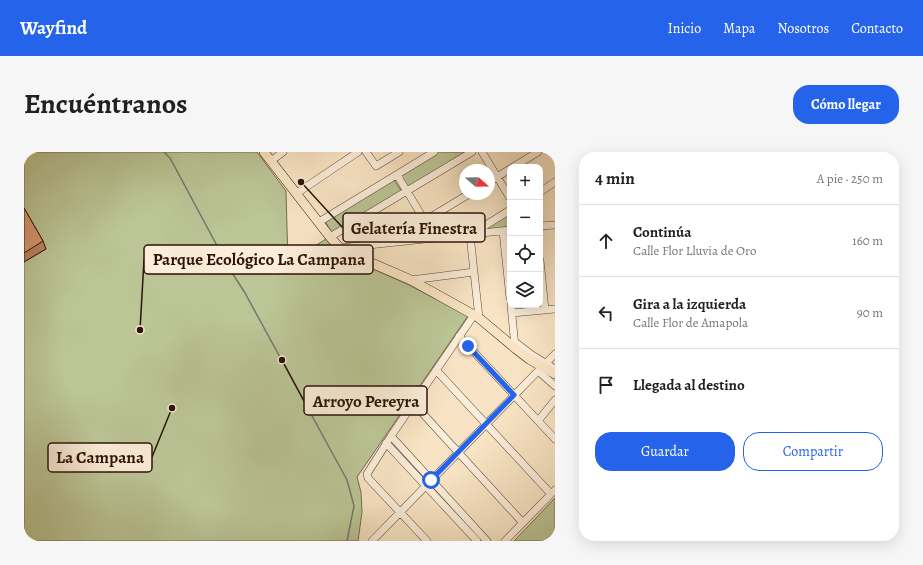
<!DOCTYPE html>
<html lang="es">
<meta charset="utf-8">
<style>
body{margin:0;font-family:Alegreya,serif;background:#f6f6f6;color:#202124}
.controls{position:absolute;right:12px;top:12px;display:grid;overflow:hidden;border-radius:8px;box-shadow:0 4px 16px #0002}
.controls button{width:36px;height:36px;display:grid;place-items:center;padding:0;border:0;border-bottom:1px solid #e0e0e0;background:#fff;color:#202124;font:20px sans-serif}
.compass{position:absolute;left:435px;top:12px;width:36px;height:36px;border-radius:50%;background:#fff;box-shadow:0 4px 16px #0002;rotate:110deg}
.stop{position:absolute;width:12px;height:12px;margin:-9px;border:3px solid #2563eb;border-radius:50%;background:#fff}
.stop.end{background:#2563eb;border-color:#fff;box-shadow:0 1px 4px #0008}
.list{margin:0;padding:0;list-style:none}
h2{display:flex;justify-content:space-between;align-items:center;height:52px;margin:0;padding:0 16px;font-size:17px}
h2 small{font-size:13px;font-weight:400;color:#757577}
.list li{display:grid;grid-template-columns:26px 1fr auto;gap:12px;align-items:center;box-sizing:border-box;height:72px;padding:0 16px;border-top:1px solid #e0e0e0}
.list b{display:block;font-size:15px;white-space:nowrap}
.list p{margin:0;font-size:13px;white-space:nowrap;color:#757577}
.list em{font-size:13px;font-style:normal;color:#757577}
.actions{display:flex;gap:8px;padding:12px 16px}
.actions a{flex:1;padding:9px 0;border:1px solid #2563eb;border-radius:16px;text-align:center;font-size:14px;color:#2563eb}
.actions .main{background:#2563eb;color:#fff}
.icon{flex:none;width:22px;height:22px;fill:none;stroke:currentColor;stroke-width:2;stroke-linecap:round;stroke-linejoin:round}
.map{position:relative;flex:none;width:531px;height:389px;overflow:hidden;border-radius:16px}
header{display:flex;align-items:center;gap:24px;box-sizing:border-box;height:56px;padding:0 20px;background:#2563eb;color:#fff}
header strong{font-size:19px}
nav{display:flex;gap:22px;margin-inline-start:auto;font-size:14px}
.intro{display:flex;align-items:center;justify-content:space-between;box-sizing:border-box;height:96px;padding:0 24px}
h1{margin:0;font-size:28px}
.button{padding:10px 18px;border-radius:16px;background:#2563eb;color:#fff;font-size:14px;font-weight:700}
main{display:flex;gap:24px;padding:0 24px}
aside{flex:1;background:#fff;border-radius:16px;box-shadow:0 4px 16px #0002}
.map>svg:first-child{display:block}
.green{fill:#bbc596;stroke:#746c4e}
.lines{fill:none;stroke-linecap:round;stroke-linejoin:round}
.stream{stroke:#71796f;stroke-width:1.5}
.minor-casing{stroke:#604636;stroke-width:8}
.major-casing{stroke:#2e1207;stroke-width:10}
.minor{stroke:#faedd9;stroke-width:7}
.major{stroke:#f8e4c4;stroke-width:9}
.wall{fill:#b9815f;stroke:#2e1207}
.building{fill:#d7966f;stroke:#2e1207}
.route{stroke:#2563eb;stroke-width:5}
.leader{fill:none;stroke:#2e1207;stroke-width:1.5}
.callout-dot{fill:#2e1207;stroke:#faedd9;stroke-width:1.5}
.callout{fill:#faedd9;stroke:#2e1207;stroke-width:1.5}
.callout-label{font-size:17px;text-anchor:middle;font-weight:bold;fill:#2e1207}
</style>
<header>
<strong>Wayfind</strong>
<nav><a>Inicio</a><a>Mapa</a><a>Nosotros</a><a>Contacto</a></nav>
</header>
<div class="intro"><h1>Encuéntranos</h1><a class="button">Cómo llegar</a></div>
<main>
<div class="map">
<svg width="531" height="389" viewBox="0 0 531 389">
<rect width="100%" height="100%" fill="#f8e4c4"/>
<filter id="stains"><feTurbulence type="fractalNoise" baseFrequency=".005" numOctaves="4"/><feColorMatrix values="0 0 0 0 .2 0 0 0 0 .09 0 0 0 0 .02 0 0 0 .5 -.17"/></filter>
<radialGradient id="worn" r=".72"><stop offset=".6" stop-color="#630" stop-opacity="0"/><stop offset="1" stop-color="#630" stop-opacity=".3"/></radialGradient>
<!-- green -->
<path class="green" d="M0,0H233L262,39L264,111L302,87L313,101L385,133L444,164L333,325L337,340L338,360L334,389H0V110L22,97L0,59Z
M414,0H441L384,36L377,24Z
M370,28L378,40L308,82L301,69Z
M486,62V75L455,80Z
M531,346V389H490Z"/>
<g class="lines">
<!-- stream -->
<path class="stream" d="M140,0L146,6L205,116L221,141L323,328L330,354L323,389"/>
<!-- minor casing -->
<g class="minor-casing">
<path id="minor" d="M342,0L352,14L375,0
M458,0L486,46
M247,9L259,0
M489,15L514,0
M373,23L401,69
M465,30L486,17
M516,40L531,30
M273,41L334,0
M295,70L410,0
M516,74L531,73
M479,79L486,146
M306,85L448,0
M367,89L445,42
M316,96L486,78
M516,108L521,158
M387,128L450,120
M487,153L491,195
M488,161L531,157
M455,166L446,83L486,58
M435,184L531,287
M491,190L508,203L531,217
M518,215L531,202
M412,218L527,342
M390,252L499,371
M514,269L531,248
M367,284L463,389
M362,291L453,389
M348,389L514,219L531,234
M403,389L344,326L343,322L367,284L450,163
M481,389L531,338"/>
</g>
<!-- major casing -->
<g class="major-casing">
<path id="major" d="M240,0L306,85L316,96L327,102L387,128L450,163L455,166L492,197L505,207L531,222"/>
</g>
<!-- minor -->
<use href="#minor" class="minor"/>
<!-- major -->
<use href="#major" class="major"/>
</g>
<!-- wall -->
<path class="wall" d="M0,56L19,89L22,97L0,110Z"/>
<!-- building -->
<path class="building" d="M0,56L19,89L0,101Z
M530,384L531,385V389H526Z"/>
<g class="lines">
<!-- route -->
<path class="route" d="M407,328L490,243L444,194"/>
</g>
<!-- callouts -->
<path class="leader" d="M277 30L319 76M116 178L120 108M258 208L280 249M148 256L128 305"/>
<g class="callout-dot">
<circle cx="277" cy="30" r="4"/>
<circle cx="116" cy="178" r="4"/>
<circle cx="258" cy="208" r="4"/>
<circle cx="148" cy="256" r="4"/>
</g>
<g class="callout">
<rect x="319" y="61" width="142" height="29" rx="4"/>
<rect x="120" y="93" width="229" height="29" rx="4"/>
<rect x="280" y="234" width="123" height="29" rx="4"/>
<rect x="24" y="291" width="104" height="29" rx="4"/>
</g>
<g class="callout-label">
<text x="390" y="82">Gelatería Finestra</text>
<text x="235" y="113">Parque Ecológico La Campana</text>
<text x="342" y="255">Arroyo Pereyra</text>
<text x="76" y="311">La Campana</text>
</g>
<rect width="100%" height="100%" filter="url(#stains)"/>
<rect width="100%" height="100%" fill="url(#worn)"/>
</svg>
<div class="controls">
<button>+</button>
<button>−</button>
<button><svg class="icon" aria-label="locate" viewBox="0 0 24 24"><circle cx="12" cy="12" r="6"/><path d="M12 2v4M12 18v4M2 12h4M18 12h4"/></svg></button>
<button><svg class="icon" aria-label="layers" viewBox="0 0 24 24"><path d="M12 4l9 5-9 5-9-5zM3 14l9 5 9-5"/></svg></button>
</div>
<svg class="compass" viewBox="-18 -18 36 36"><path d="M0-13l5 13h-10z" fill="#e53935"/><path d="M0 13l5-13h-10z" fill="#757577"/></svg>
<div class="stop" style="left:407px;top:328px"></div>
<div class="stop end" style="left:444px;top:194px"></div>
</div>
<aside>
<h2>4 min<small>A pie · 250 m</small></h2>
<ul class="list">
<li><svg class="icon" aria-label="ahead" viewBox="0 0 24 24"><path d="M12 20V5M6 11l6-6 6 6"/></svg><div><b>Continúa</b><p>Calle Flor Lluvia de Oro</p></div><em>160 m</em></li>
<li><svg class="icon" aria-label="left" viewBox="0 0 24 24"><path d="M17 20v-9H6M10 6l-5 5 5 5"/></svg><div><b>Gira a la izquierda</b><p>Calle Flor de Amapola</p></div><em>90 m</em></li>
<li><svg class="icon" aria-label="arrive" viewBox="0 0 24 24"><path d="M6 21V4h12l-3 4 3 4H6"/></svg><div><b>Llegada al destino</b></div></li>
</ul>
<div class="actions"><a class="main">Guardar</a><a>Compartir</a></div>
</aside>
</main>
